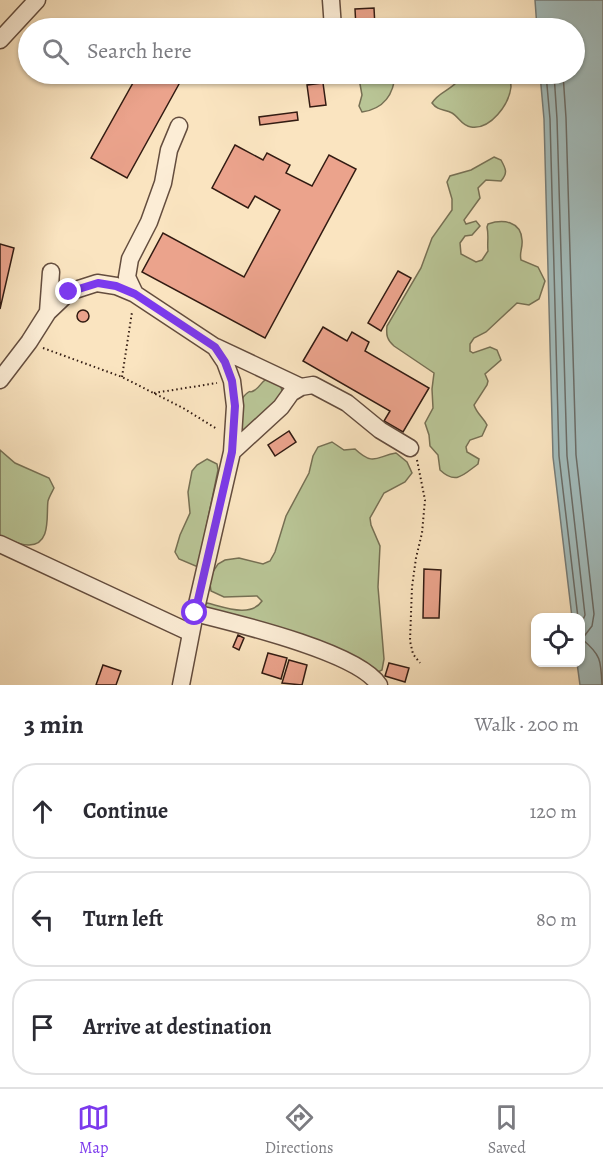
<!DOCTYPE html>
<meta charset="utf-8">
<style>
body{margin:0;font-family:Alegreya,serif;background:#f2f2f3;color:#2b2b33}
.controls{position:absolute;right:18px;bottom:18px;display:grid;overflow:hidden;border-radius:12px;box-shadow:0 2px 4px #0004}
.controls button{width:54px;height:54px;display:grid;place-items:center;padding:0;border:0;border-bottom:2px solid #e1e1e2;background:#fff;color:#2b2b33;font:30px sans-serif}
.stop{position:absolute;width:18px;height:18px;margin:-14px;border:4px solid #7c3aed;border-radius:50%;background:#fff}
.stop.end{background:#7c3aed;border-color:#fff;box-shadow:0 2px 6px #0008}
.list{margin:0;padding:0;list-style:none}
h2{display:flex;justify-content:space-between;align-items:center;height:78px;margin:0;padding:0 24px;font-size:26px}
h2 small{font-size:20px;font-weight:400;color:#7c7c81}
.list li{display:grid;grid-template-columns:39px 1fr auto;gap:18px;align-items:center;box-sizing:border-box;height:96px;margin:0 12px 12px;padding:0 12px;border:2px solid #e1e1e2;border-radius:24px}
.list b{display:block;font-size:22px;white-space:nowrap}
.list em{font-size:20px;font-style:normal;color:#7c7c81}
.icon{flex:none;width:33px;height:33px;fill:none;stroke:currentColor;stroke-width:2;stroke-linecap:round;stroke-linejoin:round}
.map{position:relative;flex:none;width:603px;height:685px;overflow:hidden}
.search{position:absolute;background:#fff;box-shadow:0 2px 4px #0004;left:18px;right:18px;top:18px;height:66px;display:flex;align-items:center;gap:15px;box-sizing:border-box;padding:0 21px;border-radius:33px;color:#7c7c81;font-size:22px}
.sheet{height:402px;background:#fff}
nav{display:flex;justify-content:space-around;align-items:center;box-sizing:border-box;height:84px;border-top:2px solid #e1e1e2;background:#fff;font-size:16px;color:#7c7c81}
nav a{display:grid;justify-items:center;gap:3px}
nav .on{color:#7c3aed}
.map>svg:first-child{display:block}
.green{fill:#b9c596;stroke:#767054;stroke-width:1.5}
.water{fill:#a2bcbc;stroke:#757c78;stroke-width:1.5}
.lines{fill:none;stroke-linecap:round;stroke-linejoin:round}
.shore{stroke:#6a6c67;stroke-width:1.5}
.building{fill:#eba38c;stroke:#321b12;stroke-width:1.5}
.minor-casing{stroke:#644d3e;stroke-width:19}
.path{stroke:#321b12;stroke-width:2;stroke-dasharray:1.5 3;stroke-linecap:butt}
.minor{stroke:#fcedd6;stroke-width:16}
.route{stroke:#7c3aed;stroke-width:8}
</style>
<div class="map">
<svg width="603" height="685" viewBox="0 0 603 685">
<rect width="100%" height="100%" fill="#fae4c0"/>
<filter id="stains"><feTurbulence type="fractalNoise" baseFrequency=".00333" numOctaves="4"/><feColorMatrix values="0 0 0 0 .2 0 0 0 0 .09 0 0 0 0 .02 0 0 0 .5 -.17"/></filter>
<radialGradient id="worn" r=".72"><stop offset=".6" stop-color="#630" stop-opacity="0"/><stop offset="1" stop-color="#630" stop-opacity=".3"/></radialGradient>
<!-- green -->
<path class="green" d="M346,74H395C394,94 384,109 362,112L359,106L362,95L360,84Z
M463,74H507C509,77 511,83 511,87C509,104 491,130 471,127C462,126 459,117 452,113C444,109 438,111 432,103C440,90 453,91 463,74Z
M494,157L501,160C506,169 508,173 501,181L486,180L478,188L480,198L464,220L466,224L476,221L480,226L472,235L465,236L460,243L461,254L476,262L482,260L488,251C487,243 489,236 487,227L488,224C503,219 521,221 522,240C523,248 519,252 521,260L538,267L545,281L539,299L529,305L517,303L486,332L474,338L470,344V351L473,353L490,347L497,350L501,360L485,374L488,381L487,385L474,405C477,414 483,417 487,425L482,436L470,440L466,447L467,452L479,459L478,464C463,475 456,485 440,470L438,455L430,446L429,435L425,423L433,408L432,389L434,373L394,346C387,340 386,335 387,326L421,268L432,238L452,210V199L447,182L450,176L471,170Z
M269,378L280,383L283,395L243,432C241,423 237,401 246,394C253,388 247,395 255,390C261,386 262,380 269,378Z
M332,442L344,450L355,449C374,467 377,456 396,453L407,462L412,473L405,482L384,493L370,518L371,525L380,546L378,587L384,659L382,670L374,674L205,608L204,605L207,603C224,607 251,618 262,601L257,596L224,597L211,591L210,584L212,573L218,564L225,560L239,558L263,564L270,561L275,552L286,516L309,473L313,456L318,447Z
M0,450L15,463L49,478L54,488C52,492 49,497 48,501C46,514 52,546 28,545C19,545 8,539 0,536Z
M207,459L217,464L218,470L198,567L179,559L175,552L180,535L190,513L188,492L192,471L197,465Z"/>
<!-- water -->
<path class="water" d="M535,0H603V685H580L577,663L580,662V618L572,617L553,457L544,119L540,74H574V28H537Z"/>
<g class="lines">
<!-- shore -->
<path class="shore" d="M546,74L550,119L559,456L578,618
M554,74L557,119L567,456L585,615L580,627
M563,74L566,118L576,455L594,614L592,626L582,639C601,655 601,660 602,685"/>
</g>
<!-- building -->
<path class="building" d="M374,8L375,27L356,28L355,9Z
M138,74H181L184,75L127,178L91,158Z
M323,83L326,105L310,107L307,85Z
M297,112L298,120L260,125L259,117Z
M235,145L263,160L267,153L290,165L286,173L312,186L329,155L356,169L265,338L142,272L163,233L244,277L280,210L255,196L248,208L212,188Z
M0,244L14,248L0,309Z
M398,271L411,278L381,331L368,323Z
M77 316a6 6 0 1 1 12 0a6 6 0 1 1-12 0Z
M323,327L347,341L352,332L369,342L365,351L429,388L403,432L384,421L390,411L303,361Z
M289,431L296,442L275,456L268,445Z
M424,569L441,570L439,618H423Z
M238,635L244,638L239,650L233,647Z
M268,653L287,658L281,679L262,673Z
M289,660L307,665L302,685L282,683Z
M389,663L409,668L405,682L385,676Z
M103,665L121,671L116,685H96Z"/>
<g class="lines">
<!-- minor casing -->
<g class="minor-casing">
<path id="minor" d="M331,0L333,28
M0,40L37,0
M179,126L169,150L163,183L149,222L130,259L127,277L135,294L215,347L225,362L232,381L235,406L232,452L195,613L181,685
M48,312L51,272
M216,347L301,387
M0,380L29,342L48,312L69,292L97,283L116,286L135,294
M232,452L281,407L291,393L301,387L313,385L347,403L380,430L410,448
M0,544L191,633
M195,613C235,623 358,652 379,685"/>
</g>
<!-- path -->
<path class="path" d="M43,348L122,377L183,408L217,429
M122,377L132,312
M154,393L217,383
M417,460L425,500L422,533L416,558L412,587L410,641L413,654L420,663"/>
<!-- minor -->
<use href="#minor" class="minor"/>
</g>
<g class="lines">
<!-- route -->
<path class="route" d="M69,292L98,283L116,286L135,294L215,347L225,362L232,381L235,406L232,452L195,613"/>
</g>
<rect width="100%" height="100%" filter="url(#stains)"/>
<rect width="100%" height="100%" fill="url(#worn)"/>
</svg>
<div class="controls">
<button><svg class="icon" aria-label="locate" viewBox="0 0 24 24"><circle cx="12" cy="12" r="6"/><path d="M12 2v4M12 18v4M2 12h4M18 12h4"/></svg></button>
</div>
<div class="stop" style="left:195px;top:613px"></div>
<div class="stop end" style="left:69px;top:292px"></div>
<div class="search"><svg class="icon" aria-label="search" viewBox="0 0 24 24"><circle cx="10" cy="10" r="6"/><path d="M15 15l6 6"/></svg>Search here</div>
</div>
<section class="sheet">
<h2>3 min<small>Walk · 200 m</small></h2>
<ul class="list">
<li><svg class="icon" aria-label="ahead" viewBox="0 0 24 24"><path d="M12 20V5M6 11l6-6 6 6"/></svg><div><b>Continue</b></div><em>120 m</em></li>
<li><svg class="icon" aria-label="left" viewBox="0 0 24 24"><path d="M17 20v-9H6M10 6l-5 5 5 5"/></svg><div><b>Turn left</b></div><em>80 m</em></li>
<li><svg class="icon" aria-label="arrive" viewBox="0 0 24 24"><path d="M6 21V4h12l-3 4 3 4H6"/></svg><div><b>Arrive at destination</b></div></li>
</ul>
</section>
<nav>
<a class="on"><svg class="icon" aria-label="map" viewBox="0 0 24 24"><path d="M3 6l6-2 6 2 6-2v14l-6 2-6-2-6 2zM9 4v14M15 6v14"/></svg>Map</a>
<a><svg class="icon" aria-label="directions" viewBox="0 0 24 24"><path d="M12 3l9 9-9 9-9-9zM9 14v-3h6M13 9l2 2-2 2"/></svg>Directions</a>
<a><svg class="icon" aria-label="saved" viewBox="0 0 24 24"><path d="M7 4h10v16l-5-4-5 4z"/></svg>Saved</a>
</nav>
